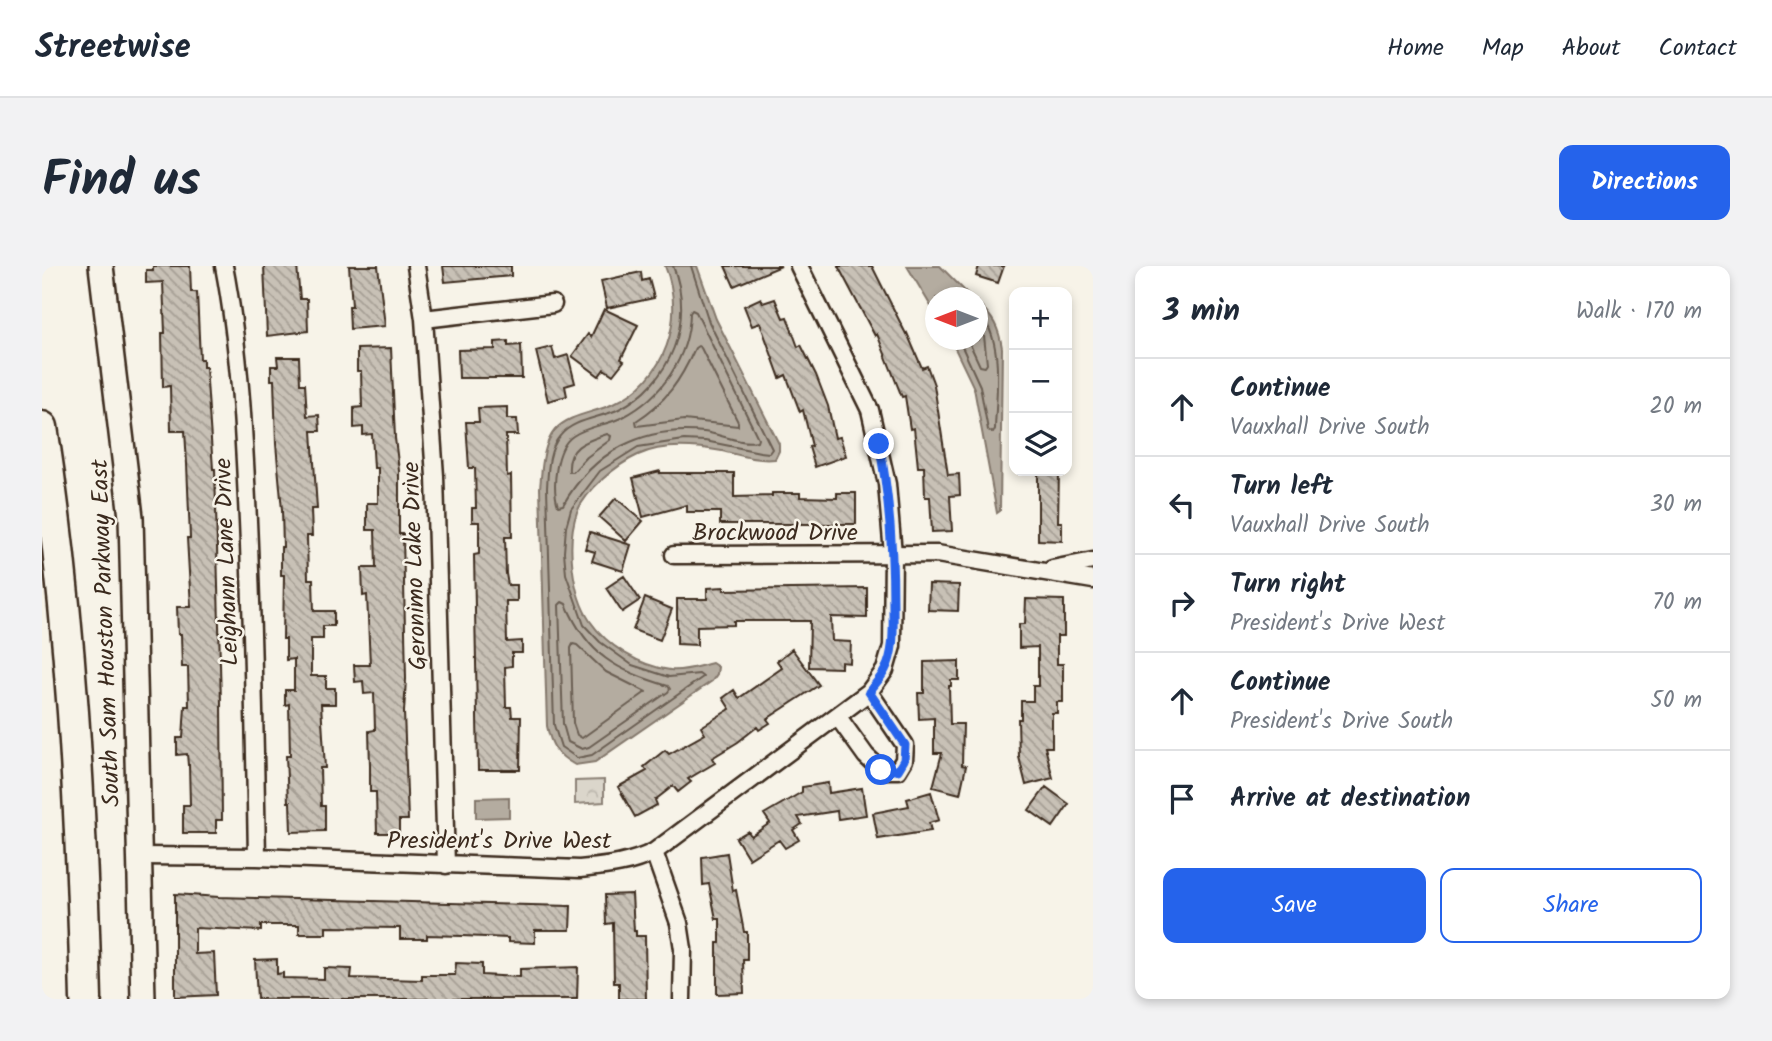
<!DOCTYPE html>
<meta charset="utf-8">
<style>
body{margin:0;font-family:Kalam,sans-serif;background:#f2f2f3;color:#1f2937}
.controls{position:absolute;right:21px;top:21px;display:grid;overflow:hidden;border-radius:14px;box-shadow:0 4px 10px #0003}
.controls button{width:63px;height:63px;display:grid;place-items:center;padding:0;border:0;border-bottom:2px solid #e0e1e3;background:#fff;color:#1f2937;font:35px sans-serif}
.compass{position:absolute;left:883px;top:21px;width:63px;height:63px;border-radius:50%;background:#fff;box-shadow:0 4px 10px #0003;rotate:270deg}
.stop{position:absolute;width:21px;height:21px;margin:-16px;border:5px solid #2563eb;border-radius:50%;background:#fff}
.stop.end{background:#2563eb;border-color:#fff;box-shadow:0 2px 7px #0008}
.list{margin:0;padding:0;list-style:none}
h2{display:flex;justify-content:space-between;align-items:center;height:91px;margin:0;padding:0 28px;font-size:30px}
h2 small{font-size:23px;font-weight:400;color:#747a83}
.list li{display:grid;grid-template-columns:46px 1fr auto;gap:21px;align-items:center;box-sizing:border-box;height:98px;padding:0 28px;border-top:2px solid #e0e1e3}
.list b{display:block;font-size:26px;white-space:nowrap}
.list p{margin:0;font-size:23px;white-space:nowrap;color:#747a83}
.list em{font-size:23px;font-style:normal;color:#747a83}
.actions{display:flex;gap:14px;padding:21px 28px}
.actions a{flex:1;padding:16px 0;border:2px solid #2563eb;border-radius:14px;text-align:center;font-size:24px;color:#2563eb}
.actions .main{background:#2563eb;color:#fff}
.icon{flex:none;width:38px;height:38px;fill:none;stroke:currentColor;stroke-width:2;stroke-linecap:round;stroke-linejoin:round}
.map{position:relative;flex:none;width:1051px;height:733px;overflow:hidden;border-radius:14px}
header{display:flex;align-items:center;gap:42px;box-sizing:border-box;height:98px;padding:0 35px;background:#fff;border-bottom:2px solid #e0e1e3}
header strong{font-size:33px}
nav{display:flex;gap:38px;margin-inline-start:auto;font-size:24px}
.intro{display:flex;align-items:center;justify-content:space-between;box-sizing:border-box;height:168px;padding:0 42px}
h1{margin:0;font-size:49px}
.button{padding:18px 32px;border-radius:14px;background:#2563eb;color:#fff;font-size:24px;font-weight:700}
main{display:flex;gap:42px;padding:0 42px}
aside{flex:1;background:#fff;border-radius:14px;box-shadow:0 4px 10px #0003}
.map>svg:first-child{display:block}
.park{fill:url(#park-crowns);stroke:#8b8074;stroke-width:2}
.water{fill:#b4aca0;stroke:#84786c;stroke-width:2}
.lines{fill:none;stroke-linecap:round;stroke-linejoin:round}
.shore{stroke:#6b5e52;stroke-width:2}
.building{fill:url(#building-back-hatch);stroke:#3b2a1e;stroke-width:2}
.street-casing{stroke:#3b2a1e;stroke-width:21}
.secondary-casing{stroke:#3b2a1e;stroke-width:28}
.highway-casing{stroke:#3b2a1e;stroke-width:35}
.street{stroke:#f7f3e8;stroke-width:16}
.secondary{stroke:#f7f3e8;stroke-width:23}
.highway{stroke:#f7f3e8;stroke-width:30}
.route{stroke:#2563eb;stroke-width:9}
.labels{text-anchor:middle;stroke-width:5;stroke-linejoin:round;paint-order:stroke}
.street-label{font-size:24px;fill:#3b2a1e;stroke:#f7f3e8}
</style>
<header>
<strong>Streetwise</strong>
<nav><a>Home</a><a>Map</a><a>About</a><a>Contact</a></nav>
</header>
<div class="intro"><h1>Find us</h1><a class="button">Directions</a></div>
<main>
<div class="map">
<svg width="1051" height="733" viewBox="0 0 1051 733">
<defs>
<pattern id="park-crowns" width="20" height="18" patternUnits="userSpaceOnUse" patternTransform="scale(1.75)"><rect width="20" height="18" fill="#dbd6cb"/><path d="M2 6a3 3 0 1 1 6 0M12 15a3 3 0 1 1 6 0" fill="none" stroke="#bdb8ae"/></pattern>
<pattern id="building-back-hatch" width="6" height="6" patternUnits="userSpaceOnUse" patternTransform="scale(1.75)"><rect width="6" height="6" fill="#c8c1b6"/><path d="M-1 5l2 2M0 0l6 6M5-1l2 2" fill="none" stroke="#a49d93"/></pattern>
</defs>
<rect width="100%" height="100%" fill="#f7f3e8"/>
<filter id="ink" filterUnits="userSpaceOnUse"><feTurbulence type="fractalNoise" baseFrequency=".0143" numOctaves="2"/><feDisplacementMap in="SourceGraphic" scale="14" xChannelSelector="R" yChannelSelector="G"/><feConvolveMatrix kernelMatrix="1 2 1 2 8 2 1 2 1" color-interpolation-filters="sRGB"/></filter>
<g filter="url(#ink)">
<!-- park -->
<path class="park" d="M562,514V536L533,538V515Z"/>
<!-- water -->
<path class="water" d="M623,0H655L674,53L737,178V185L733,193C714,195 698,189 680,185C654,180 621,177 596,189C574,199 544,224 535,246C524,277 530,328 548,355C565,380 598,400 628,404C641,406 657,400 670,397L676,401L675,408L670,415L553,496L533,499C515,489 509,480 505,460L498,222C500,203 500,180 513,164C527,148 553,147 571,138C624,114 644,52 623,0Z
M865,0H898L929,31L894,32L893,47Z
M936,37C951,51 957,62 960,82L958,245L955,247L932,122L909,74H936Z
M467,531V551L434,552V532Z"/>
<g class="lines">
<!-- shore -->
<path class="shore" d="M631,0C653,54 629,117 577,143C559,152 531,153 518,170C506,184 506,205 505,222L512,459L519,481L535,492L550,489L661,411L657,408L627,411L590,399L558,376L542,359L524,308L522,286L524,261L529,243L558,205L596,181L642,174L663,175L718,186L727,187L730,183L667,56L649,0
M650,44L654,46L716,172L715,175C700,179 678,168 662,166C601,159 551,186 521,239L516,240C510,222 513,182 531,170C545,160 566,159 581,151C620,131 647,91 648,47Z
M917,74L938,120L946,164L951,167L953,163C954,128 963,72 936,46
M926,74L938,100L943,101L945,98L942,70L936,59
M656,80L659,82L696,156V160L642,154L595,160L594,155C624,136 639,114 653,82Z
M565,168L569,170L568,174L545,191L531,206H527C525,180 544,175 565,168Z
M520,336L524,338C546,390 574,404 626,420L628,423L626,426L547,481L540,483L526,476L521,458L517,339Z
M531,378L535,379L564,406L604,426L540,472L535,469L531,457L529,382Z"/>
</g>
<!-- building -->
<path class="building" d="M111,0H148L149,26H155L158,93H161V101H164L171,203H173L179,437L180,554H174V567H141V539H148L147,499H146L145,488L135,489V472H141L143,440H147L146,401H140L139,368H136L135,341H149L145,272H148L145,198L143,165H129L128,120L121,121L120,67H123L121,16L104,17V4H111Z
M222,0H255L258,33H265L266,65L225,70Z
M307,0H336L343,60L308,63L307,40H310Z
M401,0H469V10L403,16Z
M683,0H739L692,20Z
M796,0H830L864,68L865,67L880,102L885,100L892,119L906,209L917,208L918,229L908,230L910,265L890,266L888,231H883L882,201H876L872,162L868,163L863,130L860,131L835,68L833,70Z
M937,0H962L956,17L934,10Z
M599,6L600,15L607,13L612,32L565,42L559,15Z
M719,32L721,37L733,33L741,52L745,51L756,81L759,79L774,109L786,140L793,172L798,171L804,190L773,201L767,181L770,180L761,144L758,146L744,109L738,112L718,57L710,60L702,40Z
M562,43L596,59L579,93L582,95L571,109L562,103L557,110L530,90L546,68L549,71Z
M466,75V80L479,79L480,112H417L416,84L453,83V76Z
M510,81L513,93L526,89L533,117L523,120L525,130L506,135L494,85Z
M349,82L353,172L357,205V268H361L364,413L362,446L366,554H357V567H335L334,526H328V500L327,465L333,464L332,427L322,428L321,415L313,416L312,399H328L325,329L321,330L320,302H334L333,264H325V237H336V202H332L330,168L321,169V161L312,162V142L320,141L319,105H315V83Z
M235,91H257L258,118H263L265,150L277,149L278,165H270L275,243H269L270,270H265L266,313H271L272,345H292V360H281V373H269V410H284V422H293V438H279L283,502H278L279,540H283V565L249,566L248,536H246L244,490H248L247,438L243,439V424H252V393L244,394V373H241L242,309H239V281H241L240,244L234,178L232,114H229V100H236Z
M465,141V153H475L476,169H464L465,210L469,209L470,271H463L464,308L466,319H475V335H464L465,376L480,375V387H470V400L463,401L464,441H469L470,451H479L478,504H436L432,289L437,288V256H430V242H434L433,202H427L424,156H437L436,142Z
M618,205V207H692V231L730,230V227H758V231L795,232V227H814V258H678V246H645V239L601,251L591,212Z
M996,206H1017L1016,256H1020V275L996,274Z
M574,232L601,255L584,275L557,251Z
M548,266L589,279L581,305L550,295L553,286L543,283Z
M582,310L598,334L580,346L564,322Z
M887,318L917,319L916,345L886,344Z
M682,321V324L825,322V352L789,351L790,375L809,376L808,397L799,396V402L767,401L768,355H692V359L655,360V379L635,378V333H665V322Z
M603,332L630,343L618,374L591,364Z
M984,333L1022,334V370H1015V398H1021V436H1015V447H1010V481H1003L1011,512L984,519L977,491L976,453H979V435H991V420H996V381L977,382V358H983Z
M750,383L777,419L725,453L728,457L717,464L715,461L696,476L670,492L673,497L646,513L649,516L636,526L631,520L613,534L615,539L593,551L576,521L605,505L602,501L623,484L627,488L663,468L659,461L688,443L681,432L692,424L697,432L740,402L735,395Z
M917,395V414H909V420H907L908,458H921L920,499L924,500L918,528L891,521L900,487H892V452L877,453L876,427H882V396Z
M786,517L787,527L820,522L824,549L796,553L795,545L756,551L760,558L751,564L757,574L743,582L737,574L707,593L694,572L706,565L709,570L728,557L722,548L760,526V521Z
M1004,521L1027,538L1011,561L987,544Z
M889,526L897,554L887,557L889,565L836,573L831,547L867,540L865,533Z
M685,587L691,625L694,624L702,666H705V694H701L702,727L675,728V677H678V653H674L667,618L661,619L660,591Z
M133,628L177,631L529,640L528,664H493V677L466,676V672L420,670L385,669V673H358V662L284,661V668H257V659H219V665L153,662V688L172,687L174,729L133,731Z
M590,628L592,665H594V670H603L604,733H577V717H572L571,657L564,658L563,629Z
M235,693V708L241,707V712L282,713V702L310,703L309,712L380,714V709H413L414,697L440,698V709L478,711V703L536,701L535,733H215L213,694Z"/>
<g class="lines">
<!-- street casing -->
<g class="street-casing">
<path id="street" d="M182,0C198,84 202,170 206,255C211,367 213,479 215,591
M374,0L382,53L393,210L404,599
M382,53L511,38
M632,289L895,288L1051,314
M1010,303L1051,295
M796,451L824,490L839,504H856L862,494L863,479L827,426
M612,586L637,657L641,683L640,733
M98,590L215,591L538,603C565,600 588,598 612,586L827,426L843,404L850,380L851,288L845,218L828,144L757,0"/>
</g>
<!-- secondary casing -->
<g class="secondary-casing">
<path id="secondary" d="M59,0L89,251L101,733"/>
</g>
<!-- highway casing -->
<g class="highway-casing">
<path id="highway" d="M0,161C29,351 39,541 44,733"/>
</g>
<!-- street -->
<use href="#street" class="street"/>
<!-- secondary -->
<use href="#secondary" class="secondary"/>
<!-- highway -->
<use href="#highway" class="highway"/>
</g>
</g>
<g class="lines" filter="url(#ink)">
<!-- route -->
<path class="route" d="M837,178C848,232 851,285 851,340C851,360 853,386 843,404C839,412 832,419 827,426L863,479L862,494L856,504H839"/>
</g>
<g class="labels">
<!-- street labels -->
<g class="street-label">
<text x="733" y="274">Brockwood Drive</text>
<text transform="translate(184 296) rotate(-92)" y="8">Leighann Lane Drive</text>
<text transform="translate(372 300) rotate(-92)" y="8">Geronimo Lake Drive</text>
<text transform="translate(63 367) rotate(-92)" y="8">South Sam Houston Parkway East</text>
<text x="457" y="582">President's Drive West</text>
</g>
</g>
</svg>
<div class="controls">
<button>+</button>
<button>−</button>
<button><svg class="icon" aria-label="layers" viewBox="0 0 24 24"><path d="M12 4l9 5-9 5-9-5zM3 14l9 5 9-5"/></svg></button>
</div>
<svg class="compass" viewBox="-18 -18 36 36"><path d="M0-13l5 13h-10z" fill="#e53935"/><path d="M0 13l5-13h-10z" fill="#747a83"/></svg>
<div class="stop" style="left:839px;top:504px"></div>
<div class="stop end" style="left:837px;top:178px"></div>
</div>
<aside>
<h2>3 min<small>Walk · 170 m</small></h2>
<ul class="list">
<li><svg class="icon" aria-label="ahead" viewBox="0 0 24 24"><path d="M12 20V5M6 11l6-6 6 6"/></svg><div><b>Continue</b><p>Vauxhall Drive South</p></div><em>20 m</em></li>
<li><svg class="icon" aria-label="left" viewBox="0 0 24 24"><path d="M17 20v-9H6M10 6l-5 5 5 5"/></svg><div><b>Turn left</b><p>Vauxhall Drive South</p></div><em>30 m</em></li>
<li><svg class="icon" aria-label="right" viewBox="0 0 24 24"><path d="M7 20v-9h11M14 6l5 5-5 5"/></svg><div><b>Turn right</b><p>President's Drive West</p></div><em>70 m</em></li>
<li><svg class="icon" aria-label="ahead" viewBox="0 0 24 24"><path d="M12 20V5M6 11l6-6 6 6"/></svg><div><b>Continue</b><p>President's Drive South</p></div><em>50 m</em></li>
<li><svg class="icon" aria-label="arrive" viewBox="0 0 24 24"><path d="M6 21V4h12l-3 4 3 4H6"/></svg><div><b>Arrive at destination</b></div></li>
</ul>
<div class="actions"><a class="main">Save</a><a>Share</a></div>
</aside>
</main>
